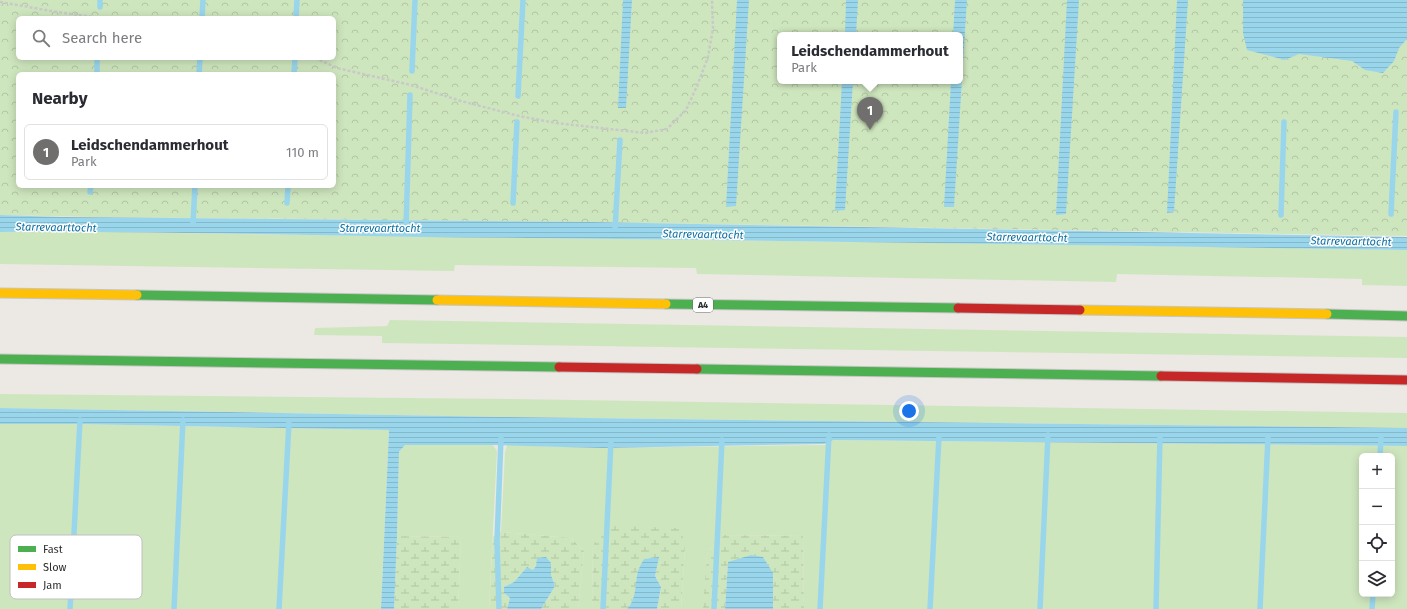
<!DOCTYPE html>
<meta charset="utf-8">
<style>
body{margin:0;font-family:"Fira Sans",sans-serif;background:#f7f7f7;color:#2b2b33}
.controls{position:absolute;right:12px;bottom:12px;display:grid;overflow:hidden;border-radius:6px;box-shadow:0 2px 10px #0003}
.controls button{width:36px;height:36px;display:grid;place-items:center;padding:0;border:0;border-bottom:1px solid #e1e1e2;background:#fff;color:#2b2b33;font:20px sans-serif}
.you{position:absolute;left:909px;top:411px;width:14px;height:14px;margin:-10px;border:3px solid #fff;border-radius:50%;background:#1a73e8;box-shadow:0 0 0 6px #1a73e833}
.badge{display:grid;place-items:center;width:26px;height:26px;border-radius:50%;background:#706f6e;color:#fff;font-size:13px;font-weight:700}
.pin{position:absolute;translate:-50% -33px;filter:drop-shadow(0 1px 2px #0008)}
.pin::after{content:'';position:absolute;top:21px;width:14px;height:12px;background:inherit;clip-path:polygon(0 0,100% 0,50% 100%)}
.popup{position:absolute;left:777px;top:32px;width:186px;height:52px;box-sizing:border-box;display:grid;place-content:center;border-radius:6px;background:#fff;filter:drop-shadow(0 1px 3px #0005);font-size:13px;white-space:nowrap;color:#7c7c81}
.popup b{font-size:15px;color:#2b2b33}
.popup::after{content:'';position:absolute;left:50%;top:100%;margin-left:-8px;border:8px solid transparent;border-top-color:#fff}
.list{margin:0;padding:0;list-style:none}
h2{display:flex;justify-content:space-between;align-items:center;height:52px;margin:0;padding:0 16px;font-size:17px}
h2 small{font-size:13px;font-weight:400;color:#7c7c81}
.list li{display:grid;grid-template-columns:26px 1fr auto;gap:12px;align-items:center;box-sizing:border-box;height:56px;margin:0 8px 8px;padding:0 8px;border:1px solid #e1e1e2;border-radius:6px}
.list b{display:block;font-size:15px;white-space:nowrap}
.list p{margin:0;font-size:13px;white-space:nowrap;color:#7c7c81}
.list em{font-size:13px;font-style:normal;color:#7c7c81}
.icon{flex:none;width:22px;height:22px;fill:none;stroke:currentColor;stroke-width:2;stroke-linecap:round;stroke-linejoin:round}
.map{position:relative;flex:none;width:1407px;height:609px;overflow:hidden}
.search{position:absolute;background:#fff;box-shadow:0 2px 10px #0003;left:16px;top:16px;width:320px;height:44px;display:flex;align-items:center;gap:10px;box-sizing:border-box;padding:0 14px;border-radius:6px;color:#7c7c81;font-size:15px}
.panel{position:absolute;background:#fff;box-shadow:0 2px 10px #0003;left:16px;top:72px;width:320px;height:116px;border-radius:6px}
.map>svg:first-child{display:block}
.grass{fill:#cee6be;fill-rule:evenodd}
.wetland{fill:url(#wetland-marsh)}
.park{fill:url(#park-crowns);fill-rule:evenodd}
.water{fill:url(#water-rules)}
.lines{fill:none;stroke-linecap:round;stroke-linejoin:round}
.stream{stroke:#99d6ec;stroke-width:5.5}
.fast-casing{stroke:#c6c5c4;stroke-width:11}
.slow-casing{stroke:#c6c5c4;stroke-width:11}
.jam-casing{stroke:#c6c5c4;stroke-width:11}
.path{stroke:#c9c9c8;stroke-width:2.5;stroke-dasharray:3 2;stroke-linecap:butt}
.fast{stroke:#4caf50;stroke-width:9}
.slow{stroke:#ffc107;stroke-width:9}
.jam{stroke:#c62828;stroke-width:9}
.labels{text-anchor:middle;stroke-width:3;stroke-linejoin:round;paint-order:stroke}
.shield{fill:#fff;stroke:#6d6d6d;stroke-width:1}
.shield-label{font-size:9px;font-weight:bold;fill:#2e2e2e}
.water-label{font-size:11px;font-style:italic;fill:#0d6fa3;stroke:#fff}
.key{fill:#fff;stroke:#c0c0c0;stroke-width:1}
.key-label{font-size:11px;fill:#2e2e2e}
</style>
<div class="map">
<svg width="1407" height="609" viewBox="0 0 1407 609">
<defs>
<pattern id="wetland-marsh" width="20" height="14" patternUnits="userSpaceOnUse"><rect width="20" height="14" fill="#cee6be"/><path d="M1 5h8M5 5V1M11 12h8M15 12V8" fill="none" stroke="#b1c6a4"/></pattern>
<pattern id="park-crowns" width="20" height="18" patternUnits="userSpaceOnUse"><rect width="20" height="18" fill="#cee6be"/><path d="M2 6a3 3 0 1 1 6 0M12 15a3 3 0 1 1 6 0" fill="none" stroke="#b1c6a4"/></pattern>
<pattern id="water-rules" width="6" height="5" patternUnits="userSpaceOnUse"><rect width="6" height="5" fill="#99d6ec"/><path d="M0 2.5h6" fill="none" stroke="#84b8cb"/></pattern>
</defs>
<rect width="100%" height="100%" fill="#ece8e4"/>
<!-- grass -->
<path class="grass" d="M63,231C511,239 959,242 1407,250V286L1362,285V279L1117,274L1116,282L697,274L696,268L455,265L454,271L0,264V232Z
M390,320L1407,337V358L382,343V336L314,335L315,328L387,326Z
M0,394L511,399L1407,413V428L505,417L0,408Z
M0,424H78L389,430L381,609H69L71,564L68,609H0Z
M834,440L1407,446V609H804L803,536L724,535L707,553L705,609H681L685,546H593L592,609H578L584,551L571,538L501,532L505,452L507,445L602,448L824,445ZM1362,456H1392V594H1362Z
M405,445H493L497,451L489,609H458L461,537L397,536L399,452Z"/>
<!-- wetland -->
<path class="wetland" d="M615,526L681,528L685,546L681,609H657L661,587L655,576L658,557L637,573C636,586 636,599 627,609H592L593,546L600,534Z
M501,532L571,538L584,551L578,609H541L555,586L551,575V563L536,566L533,570L527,567L514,582L504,587V593L510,598L507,609H489L493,536Z
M724,535L803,536L804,609H773V573L728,562L725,609H703L707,553Z
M397,536L461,537L458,609H394Z"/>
<!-- park -->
<path class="park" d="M0,0H1407V236L592,222L92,217L0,215ZM18,18H334V58H18ZM780,35H960V81H780ZM18,74H334V186H18Z"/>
<!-- water -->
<path class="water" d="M623,0H632L626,108H618Z
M737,0H749L736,206L726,207Z
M846,0H858L856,35H845Z
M955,0H967L954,207H944L951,81H960V35H953Z
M1067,0H1079L1066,214L1056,215Z
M1177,0H1188L1174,212L1167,213Z
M1243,0H1407V39L1399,48L1394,61L1383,73L1365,70L1352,61L1299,54L1285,60L1247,50L1243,33Z
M842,81H853L845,210L835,211Z
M0,215L63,217L592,222L1407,237V250C1079,245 752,240 424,237C283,235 141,231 0,232Z
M0,408L505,417L1407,428V446L834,440L824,444L602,448L493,445H405L399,452L397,536L394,609H381L389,430L78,424H0Z
M751,555L763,557L773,573V609H725L728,562Z
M546,557L551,563V575L555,586L541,609H507L510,598L504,593V587L514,582L527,567L533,570L536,566L537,558Z
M659,557L655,576L661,587L657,609H627C636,599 635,587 637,575C638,569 641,564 644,559Z"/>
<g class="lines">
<!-- stream -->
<path class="stream" d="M100,7V0
M202,18L203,0
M296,18L297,0
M412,71L415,0
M97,74V58
M199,74L200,58
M294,74L295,58
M518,96L523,0
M90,192L91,186
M287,203L288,186
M513,203L517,122
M1391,214L1396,112
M1281,215L1284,122
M193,224L195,186
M406,227L410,95
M615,229L620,140
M1380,456L1381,438
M70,609L80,420
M174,609L183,420
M279,609L289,422
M499,609L497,541L501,438
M603,609L611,441
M714,609L722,440
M820,609L829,435
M930,609L939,436
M1040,609L1048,435
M1156,609L1160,436
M1260,609L1268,437
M1372,609L1373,594"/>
<!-- fast casing -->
<g class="fast-casing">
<path id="fast" d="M137,295L437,300
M666,304L958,308
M1327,314L1407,316
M0,359L559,367
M697,369L1161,376"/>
</g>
<!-- slow casing -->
<g class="slow-casing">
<path id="slow" d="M0,293L137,295
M437,300L666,304
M1080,310L1327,314"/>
</g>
<!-- jam casing -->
<g class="jam-casing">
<path id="jam" d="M958,308L1080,310
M559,367L697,369
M1161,376L1407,380"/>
</g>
<!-- path -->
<path class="path" d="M0,2L57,12L100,18
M315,58L337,68L411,85L461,101L519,116L556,123L645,133L667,129L686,110L697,86L708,57L713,28L712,0"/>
<!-- fast -->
<use href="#fast" class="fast"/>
<!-- slow -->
<use href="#slow" class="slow"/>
<!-- jam -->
<use href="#jam" class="jam"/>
</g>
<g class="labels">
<!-- shield labels -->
<rect class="shield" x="693" y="298" width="20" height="14" rx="3"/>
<g class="shield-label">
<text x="703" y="308">A4</text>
</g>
<!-- water labels -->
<g class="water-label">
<text transform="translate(56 227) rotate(1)" y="4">Starrevaarttocht</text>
<text x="380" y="232">Starrevaarttocht</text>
<text transform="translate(703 234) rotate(1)" y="4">Starrevaarttocht</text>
<text transform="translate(1027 237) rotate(1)" y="4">Starrevaarttocht</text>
<text transform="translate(1351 241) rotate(1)" y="4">Starrevaarttocht</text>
</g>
</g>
<!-- legend -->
<rect x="10" y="535" width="132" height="64" rx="6" class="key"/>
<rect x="18" y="546" width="18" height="6" fill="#4caf50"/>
<rect x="18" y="564" width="18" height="6" fill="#ffc107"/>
<rect x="18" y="582" width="18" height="6" fill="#c62828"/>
<g class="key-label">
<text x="43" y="553">Fast</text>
<text x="43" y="571">Slow</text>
<text x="43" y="589">Jam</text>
</g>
</svg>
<div class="controls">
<button>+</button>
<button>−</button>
<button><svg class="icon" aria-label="locate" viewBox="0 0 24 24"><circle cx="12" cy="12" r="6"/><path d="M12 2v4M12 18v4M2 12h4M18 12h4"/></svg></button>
<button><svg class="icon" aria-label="layers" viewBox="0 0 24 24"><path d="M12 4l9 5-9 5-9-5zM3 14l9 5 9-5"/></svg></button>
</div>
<div class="you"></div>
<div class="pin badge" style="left:870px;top:130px">1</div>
<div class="popup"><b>Leidschendammerhout</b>Park</div>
<div class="search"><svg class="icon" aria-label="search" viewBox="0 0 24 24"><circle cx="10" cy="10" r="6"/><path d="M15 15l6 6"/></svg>Search here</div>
<section class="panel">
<h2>Nearby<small></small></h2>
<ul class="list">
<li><span class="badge">1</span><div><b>Leidschendammerhout</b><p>Park</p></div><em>110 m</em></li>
</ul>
</section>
</div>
